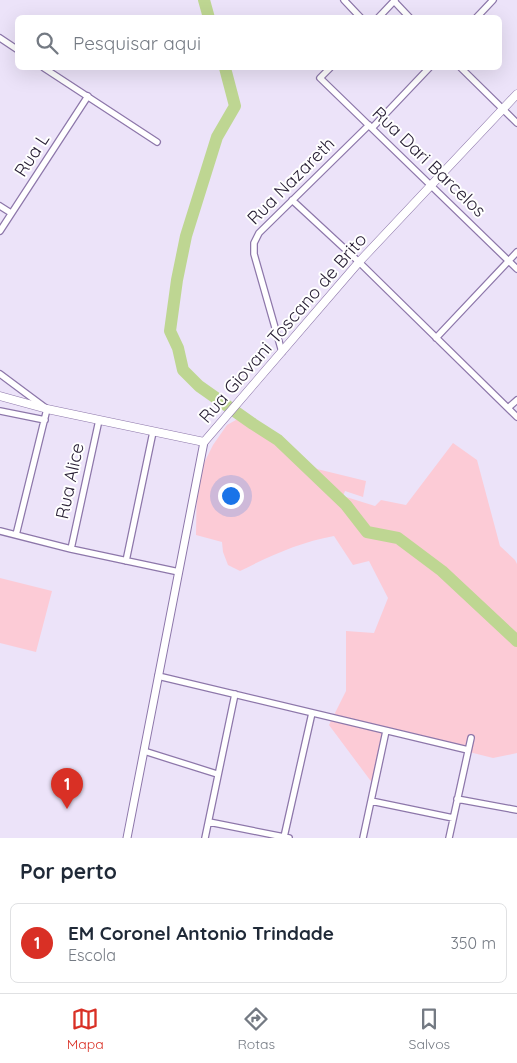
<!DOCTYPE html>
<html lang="pt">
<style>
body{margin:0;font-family:Quicksand,sans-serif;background:#f6f6f7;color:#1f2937}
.you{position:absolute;left:230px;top:495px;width:18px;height:18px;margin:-12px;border:4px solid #fff;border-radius:50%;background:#1a73e8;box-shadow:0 0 0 8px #1a73e833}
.badge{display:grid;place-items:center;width:32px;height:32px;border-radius:50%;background:#d93025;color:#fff;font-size:16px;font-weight:700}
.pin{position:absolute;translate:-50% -41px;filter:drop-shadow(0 1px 2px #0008)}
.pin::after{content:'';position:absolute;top:26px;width:18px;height:15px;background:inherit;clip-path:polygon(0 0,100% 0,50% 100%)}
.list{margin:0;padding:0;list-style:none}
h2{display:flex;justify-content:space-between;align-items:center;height:65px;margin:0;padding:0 20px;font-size:21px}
h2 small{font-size:16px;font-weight:400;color:#747a83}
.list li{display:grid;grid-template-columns:32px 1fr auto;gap:15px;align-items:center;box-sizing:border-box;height:80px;margin:0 10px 10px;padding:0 10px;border:1px solid #e0e1e3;border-radius:8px}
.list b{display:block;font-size:19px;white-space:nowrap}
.list p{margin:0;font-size:16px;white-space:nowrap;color:#747a83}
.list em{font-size:16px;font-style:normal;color:#747a83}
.icon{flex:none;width:28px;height:28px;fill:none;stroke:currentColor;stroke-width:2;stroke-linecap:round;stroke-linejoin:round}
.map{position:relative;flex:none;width:517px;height:838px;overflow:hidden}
.search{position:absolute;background:#fff;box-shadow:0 5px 20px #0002;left:15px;right:15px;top:15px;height:55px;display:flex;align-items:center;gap:12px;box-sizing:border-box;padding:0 18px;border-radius:8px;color:#747a83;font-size:19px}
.sheet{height:155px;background:#fff}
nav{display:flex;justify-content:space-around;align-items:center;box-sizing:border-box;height:70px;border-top:1px solid #e0e1e3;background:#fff;font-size:14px;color:#747a83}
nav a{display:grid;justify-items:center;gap:2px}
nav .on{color:#d93025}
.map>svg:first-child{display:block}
.green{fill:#fccbd6}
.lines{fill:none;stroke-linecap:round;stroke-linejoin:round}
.river{stroke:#bed692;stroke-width:12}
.minor-casing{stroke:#8d77aa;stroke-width:8}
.tertiary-casing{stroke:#8d77aa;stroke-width:9}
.secondary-casing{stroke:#8d77aa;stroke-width:9}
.minor{stroke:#fff;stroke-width:5.5}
.tertiary{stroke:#fff;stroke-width:7}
.secondary{stroke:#fff;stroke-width:8}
.labels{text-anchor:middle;stroke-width:4;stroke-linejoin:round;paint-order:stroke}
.street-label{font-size:18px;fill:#292035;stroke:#fff}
</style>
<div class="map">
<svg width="517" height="838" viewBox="0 0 517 838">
<rect width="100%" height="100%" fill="#ece3f9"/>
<!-- green -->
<path class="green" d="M243,416L254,420L271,431L298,455L317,469L366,481L363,497L345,491L343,496L375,506L381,500L406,505L453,443L477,460L500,546L515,560L517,564V753L493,758L386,731L373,784L329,725L346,691V631L374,633L388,598L369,561L353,565L334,536C300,542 270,556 240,571L228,565L223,552L222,542L196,535L197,477L213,445L227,425Z
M0,578L52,591L36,652L0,643Z"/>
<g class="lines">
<!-- river -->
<path class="river" d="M204,0L209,18
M225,68L235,106L217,137L186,236L177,280L170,331L178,348L183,370L199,386L253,424L278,440L346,505L367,532L398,538L442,571L517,641"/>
<!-- minor casing -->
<g class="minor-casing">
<path id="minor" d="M344,0L361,18
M394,1L410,18
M378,18L395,0
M476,18L493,0
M0,38L18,50
M44,68L157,142
M330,68L320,78L517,269
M461,68L517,123
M372,128L429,68
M292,200L359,262L517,417
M0,206L11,213
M0,231L88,96
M436,338L517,252
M282,352L254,254V243L259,233L369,125
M0,374L47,409L16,535
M508,408L517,400
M0,411L45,420
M0,531L71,549L179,572
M71,549L99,420
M126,561L153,432
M158,676L468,750
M144,751L217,774
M457,799L517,810
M371,801L453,818
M209,822L289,838
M284,837L312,713
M205,838L235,694
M363,838L386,731
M449,838L471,738"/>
</g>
<!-- tertiary casing -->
<g class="tertiary-casing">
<path id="tertiary" d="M127,838L204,442"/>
</g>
<!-- secondary casing -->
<g class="secondary-casing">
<path id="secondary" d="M0,396L47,409L204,442L359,262L517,94"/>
</g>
<!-- minor -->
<use href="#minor" class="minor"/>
<!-- tertiary -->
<use href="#tertiary" class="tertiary"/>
<!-- secondary -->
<use href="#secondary" class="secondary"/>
</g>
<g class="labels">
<!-- street labels -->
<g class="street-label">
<text transform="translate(32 155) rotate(-57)" y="6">Rua L</text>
<text transform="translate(429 162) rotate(44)" y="6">Rua Dari Barcelos</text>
<text transform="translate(291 181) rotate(-45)" y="6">Rua Nazareth</text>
<text transform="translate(283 328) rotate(-49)" y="6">Rua Giovani Toscano de Brito</text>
<text transform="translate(70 481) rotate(-78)" y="6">Rua Alice</text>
</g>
</g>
</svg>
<div class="you"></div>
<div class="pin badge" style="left:67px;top:809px">1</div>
<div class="search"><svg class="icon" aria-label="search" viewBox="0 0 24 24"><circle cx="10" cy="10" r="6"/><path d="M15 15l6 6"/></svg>Pesquisar aqui</div>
</div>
<section class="sheet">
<h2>Por perto<small></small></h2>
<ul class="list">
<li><span class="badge">1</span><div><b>EM Coronel Antonio Trindade</b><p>Escola</p></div><em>350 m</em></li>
</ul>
</section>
<nav>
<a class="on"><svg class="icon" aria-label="map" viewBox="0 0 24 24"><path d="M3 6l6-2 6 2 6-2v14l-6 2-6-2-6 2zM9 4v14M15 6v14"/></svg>Mapa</a>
<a><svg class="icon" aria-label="directions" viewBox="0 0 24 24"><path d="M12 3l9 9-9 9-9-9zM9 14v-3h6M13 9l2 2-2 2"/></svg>Rotas</a>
<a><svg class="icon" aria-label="saved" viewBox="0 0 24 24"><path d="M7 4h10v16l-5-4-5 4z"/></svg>Salvos</a>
</nav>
